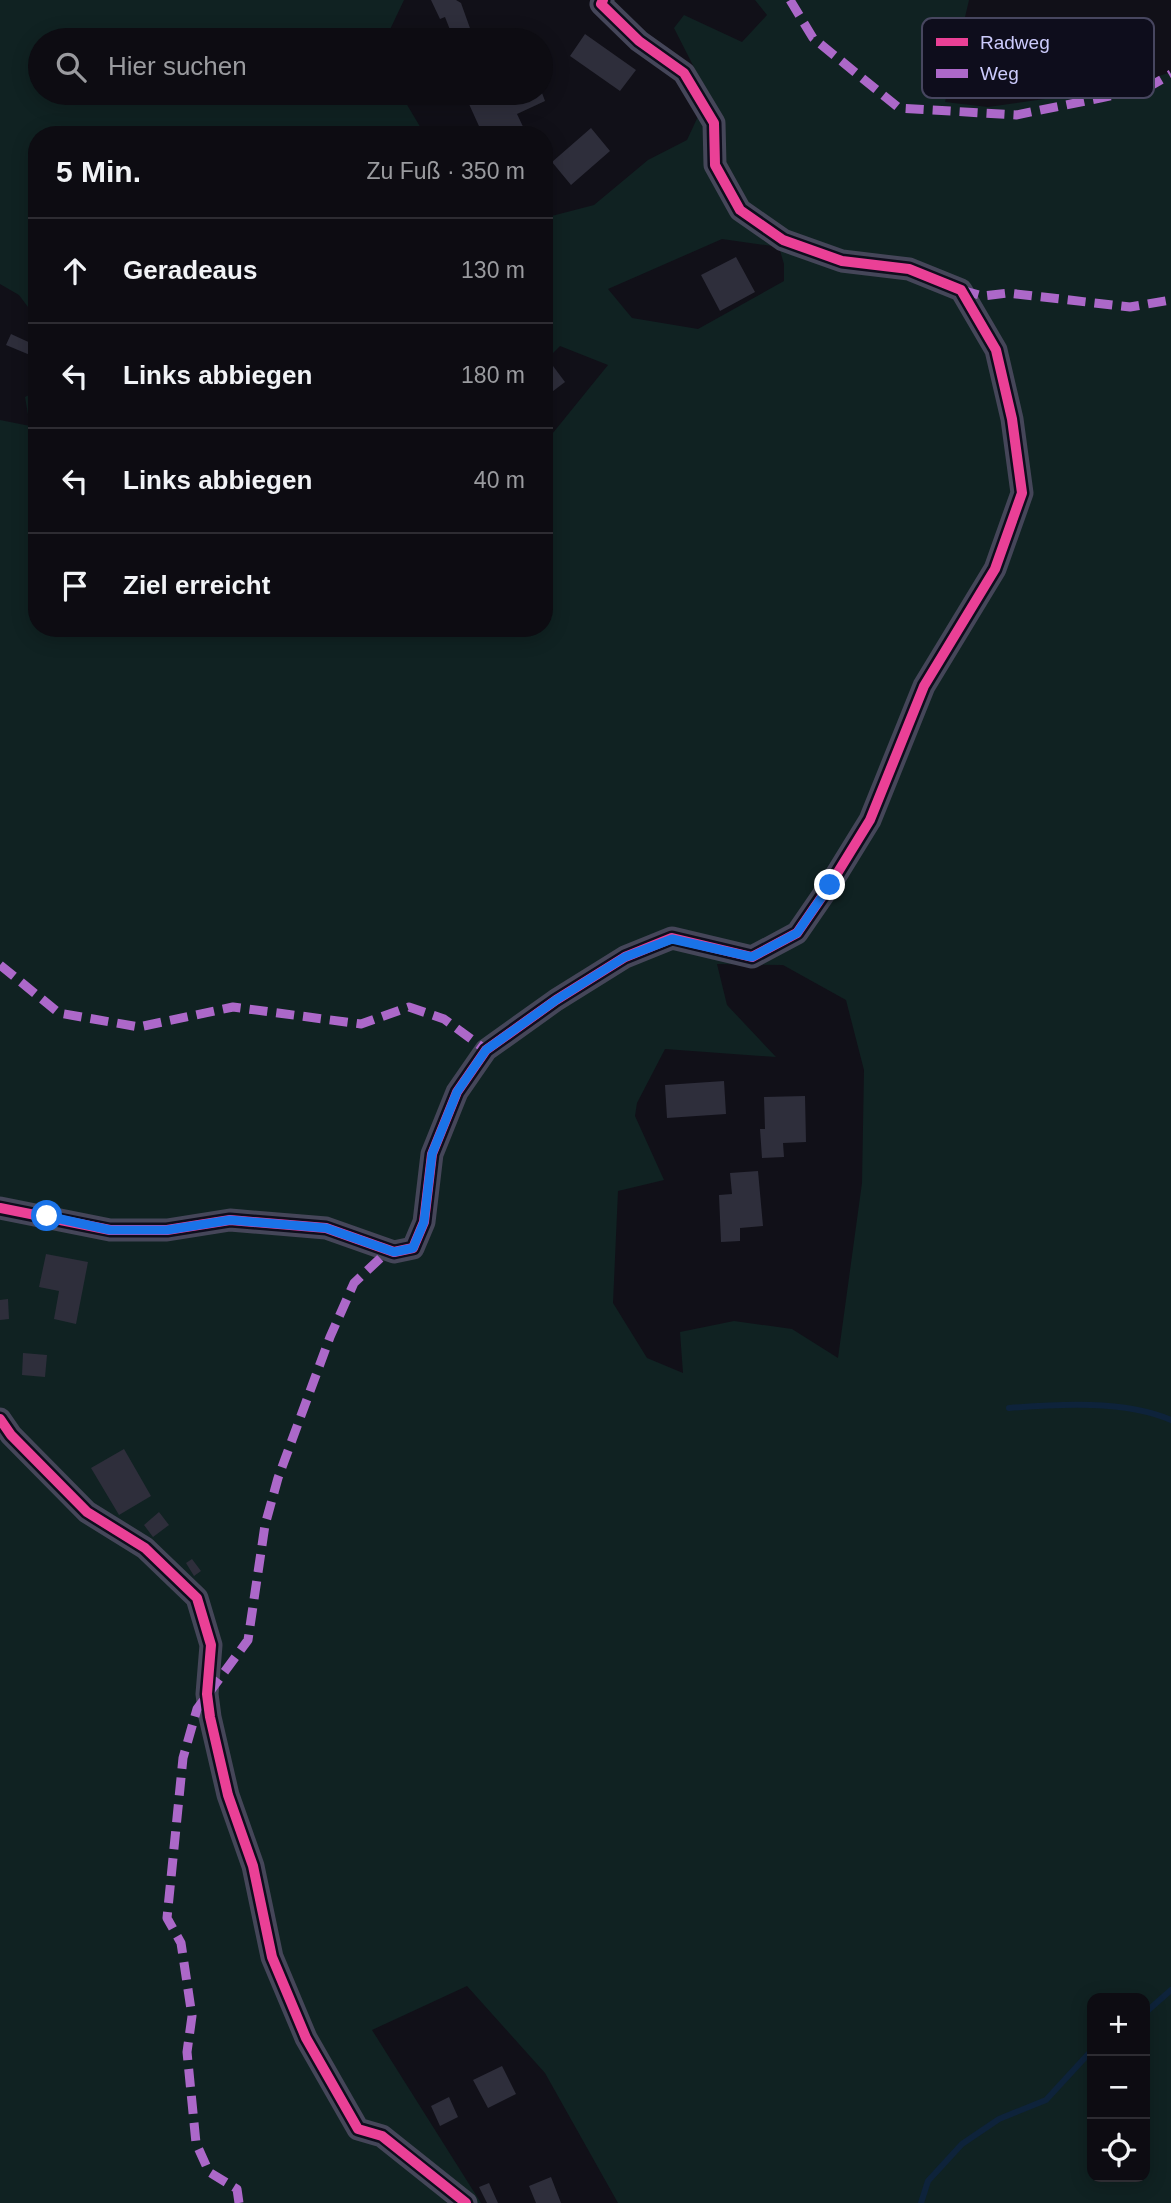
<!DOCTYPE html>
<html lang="de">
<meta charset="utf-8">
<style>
body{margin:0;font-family:Arial,sans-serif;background:#16151b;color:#f1f3f6}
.controls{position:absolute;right:21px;bottom:21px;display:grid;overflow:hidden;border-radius:14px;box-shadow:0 4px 18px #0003}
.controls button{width:63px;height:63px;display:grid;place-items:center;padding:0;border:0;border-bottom:2px solid #2d2c32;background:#0d0c12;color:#f1f3f6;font:35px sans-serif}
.stop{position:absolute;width:21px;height:21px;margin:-16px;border:5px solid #1a73e8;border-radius:50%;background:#fff}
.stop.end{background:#1a73e8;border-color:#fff;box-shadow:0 2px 7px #0008}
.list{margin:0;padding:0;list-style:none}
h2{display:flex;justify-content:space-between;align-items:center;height:91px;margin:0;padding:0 28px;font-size:30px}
h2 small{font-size:23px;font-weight:400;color:#9a9b9f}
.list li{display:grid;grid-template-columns:46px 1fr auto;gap:21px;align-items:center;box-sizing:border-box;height:105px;padding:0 28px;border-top:2px solid #2d2c32}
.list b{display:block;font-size:26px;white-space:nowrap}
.list em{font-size:23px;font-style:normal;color:#9a9b9f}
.icon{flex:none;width:38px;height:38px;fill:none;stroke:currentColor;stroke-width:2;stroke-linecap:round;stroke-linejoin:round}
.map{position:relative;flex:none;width:1171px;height:2203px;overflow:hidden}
.search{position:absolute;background:#0d0c12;box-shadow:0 4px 18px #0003;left:28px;top:28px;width:525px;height:77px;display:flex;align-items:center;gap:18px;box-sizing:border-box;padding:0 24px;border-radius:38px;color:#9a9b9f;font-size:26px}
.panel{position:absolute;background:#0d0c12;box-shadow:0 4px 18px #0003;left:28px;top:126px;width:525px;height:511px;border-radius:28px}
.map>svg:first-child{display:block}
.green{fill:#102222;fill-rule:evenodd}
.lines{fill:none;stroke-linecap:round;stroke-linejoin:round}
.stream{stroke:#0e233b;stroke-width:6}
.building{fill:#2e2e3b}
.minor{stroke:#454659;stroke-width:23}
.quiet{stroke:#ac68c9;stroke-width:9;stroke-dasharray:18 9;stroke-linecap:butt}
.cycleway-casing{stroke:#0e0d1c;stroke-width:15}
.cycleway{stroke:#ea4096;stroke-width:10}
.route{stroke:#1a73e8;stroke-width:9}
.key{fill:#0e0d1c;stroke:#47465f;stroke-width:2}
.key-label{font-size:19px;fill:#cccbfc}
</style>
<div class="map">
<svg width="1171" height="2203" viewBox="0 0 1171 2203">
<rect width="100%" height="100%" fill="#111018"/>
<!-- green -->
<path class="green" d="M0,0H404L385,40H40V93H400L425,135H37V319L19,295L0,284Z
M755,0H969L945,102L988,107L1124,88L1171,72V2203H618L545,2073L467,1986L372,2030L481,2203H0V420L30,426L25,397L37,391V628H544V444L608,365L560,346L544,362V218L594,205L648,160L687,140L708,95L674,28L684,15L742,42L767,15ZM722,239L779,247L784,264V281L698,329L632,318L608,289ZM717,964L783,965L846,1000L864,1070L862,1183L838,1358L792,1329L734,1321L680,1332L683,1373L647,1358L613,1303L618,1191L664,1180L635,1116L637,1103L665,1049L776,1057L727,1005ZM1092,1998H1145V2177H1092Z"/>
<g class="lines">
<!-- stream -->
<path class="stream" d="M1009,1408C1058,1404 1125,1400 1171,1420
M1145,2013L1171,1990
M921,2203L928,2181L962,2144L999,2119L1046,2100L1092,2050"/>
</g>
<!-- building -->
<path class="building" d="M431,0H456L461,3L471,31L477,28L483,40H454L445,17L440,19Z
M585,34L636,70L620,91L570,56Z
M464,93H542L545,101L517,114L527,135H483Z
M591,128L610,151L571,185L552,162Z
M736,257L755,292L720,311L701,275Z
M11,334L35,345L30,355L6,345Z
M553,366L565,382L544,398V373Z
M724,1081L726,1114L667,1118L665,1085Z
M805,1096L806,1142L783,1143L784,1157L762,1158L760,1129H765L764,1097Z
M758,1171L763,1226L740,1228V1241L721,1242L719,1195L732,1194L730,1173Z
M46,1254L88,1262L76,1324L54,1319L59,1291L39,1287Z
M8,1299L9,1319L0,1320V1300Z
M23,1353L47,1355L45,1377L22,1375Z
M124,1449L151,1496L119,1515L91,1468Z
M159,1512L169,1525L153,1537L144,1525Z
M192,1559L201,1571L194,1576L186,1563Z
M502,2066L516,2094L488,2108L473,2080Z
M449,2097L458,2117L440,2126L431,2106Z
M551,2177L561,2203H536L529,2186Z
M489,2183L498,2203H487L479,2187Z"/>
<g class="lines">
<!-- minor -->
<path class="minor" d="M0,1208L110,1230H167L230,1220L326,1228L394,1252L413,1248L424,1222L432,1154L457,1092L486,1050L556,1000L625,957L672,938L752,957L797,933L830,885L870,820L924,686L995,569L1022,493L1012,419L996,350L961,290L909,269L842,261L783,240L740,210L715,165L714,123L684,73L639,41L601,4L603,0
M0,1419L11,1435L87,1512L145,1548L197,1598L211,1645L207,1694L210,1717L228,1795L253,1866L272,1957L306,2038L358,2129L382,2136L466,2203"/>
<!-- quiet -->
<path class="quiet" d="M790,0L813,38L899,108L1016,115L1145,89L1171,74
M961,290L983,296L1008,293L1130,307L1171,300
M0,965L59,1013L139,1027L233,1007L361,1024L409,1007L444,1019L486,1050
M239,2203L237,2189L209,2172L196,2143L187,2052L192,2016L181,1943L167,1918L183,1758L197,1709L248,1640L265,1525L278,1478L330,1337L354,1283L389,1250"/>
<!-- cycleway casing -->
<g class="cycleway-casing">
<path id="cycleway" d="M0,1208L110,1230H167L230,1220L326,1228L394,1252L413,1248L424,1222L432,1154L457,1092L486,1050L556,1000L625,957L672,938L752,957L797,933L830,885L870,820L924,686L995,569L1022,493L1012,419L996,350L961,290L909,269L842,261L783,240L740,210L715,165L714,123L684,73L639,41L601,4L603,0
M0,1419L11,1435L87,1512L145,1548L197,1598L211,1645L207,1694L210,1717L228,1795L253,1866L272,1957L306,2038L358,2129L382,2136L466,2203"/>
</g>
<!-- cycleway -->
<use href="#cycleway" class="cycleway"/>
</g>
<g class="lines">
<!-- route -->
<path class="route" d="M47,1216L110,1230H167L230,1220L326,1228L394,1252L413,1248L424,1222L432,1154L457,1092L486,1050L556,1000L625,957L672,939L752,957L797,933L830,885"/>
</g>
<!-- legend -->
<rect x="922" y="18" width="232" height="80" rx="10" class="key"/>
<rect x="936" y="38" width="32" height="8" fill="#ea4096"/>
<rect x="936" y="69" width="32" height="9" fill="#ac68c9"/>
<g class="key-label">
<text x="980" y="49">Radweg</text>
<text x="980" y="80">Weg</text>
</g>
</svg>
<div class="controls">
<button>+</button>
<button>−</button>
<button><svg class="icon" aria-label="locate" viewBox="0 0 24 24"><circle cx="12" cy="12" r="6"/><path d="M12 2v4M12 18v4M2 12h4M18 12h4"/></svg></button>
</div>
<div class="stop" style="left:47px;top:1216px"></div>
<div class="stop end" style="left:830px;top:885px"></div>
<div class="search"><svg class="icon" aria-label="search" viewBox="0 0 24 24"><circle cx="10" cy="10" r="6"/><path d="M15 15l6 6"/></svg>Hier suchen</div>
<section class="panel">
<h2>5 Min.<small>Zu Fuß · 350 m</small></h2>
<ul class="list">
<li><svg class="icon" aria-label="ahead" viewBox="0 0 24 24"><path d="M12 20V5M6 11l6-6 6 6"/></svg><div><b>Geradeaus</b></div><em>130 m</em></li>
<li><svg class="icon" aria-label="left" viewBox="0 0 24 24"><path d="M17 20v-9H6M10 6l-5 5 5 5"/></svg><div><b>Links abbiegen</b></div><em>180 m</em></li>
<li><svg class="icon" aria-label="left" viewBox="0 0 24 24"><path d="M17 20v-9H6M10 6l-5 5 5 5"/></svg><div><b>Links abbiegen</b></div><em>40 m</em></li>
<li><svg class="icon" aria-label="arrive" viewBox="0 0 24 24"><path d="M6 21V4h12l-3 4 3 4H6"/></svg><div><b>Ziel erreicht</b></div></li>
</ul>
</section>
</div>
